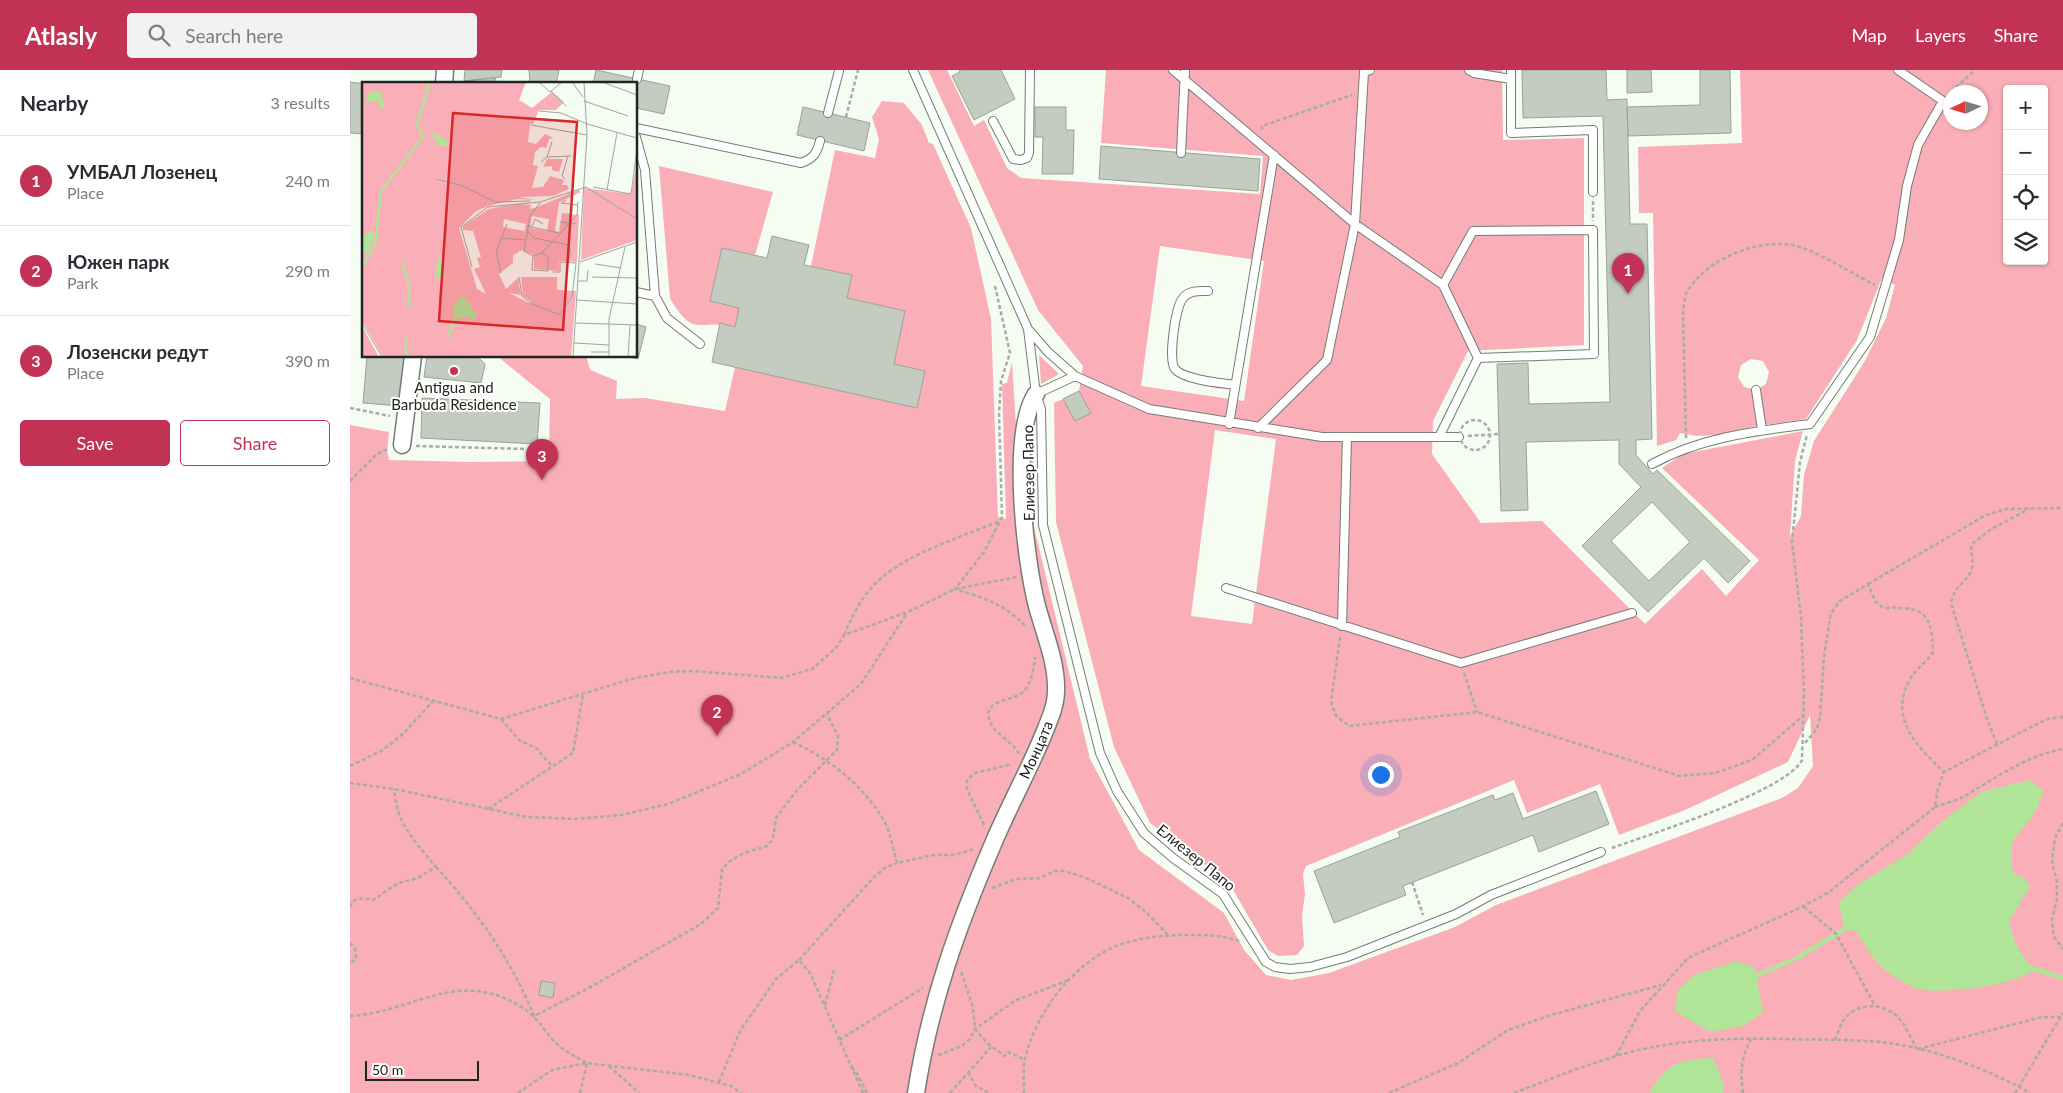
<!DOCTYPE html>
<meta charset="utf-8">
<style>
body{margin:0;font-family:Lato,sans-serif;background:#f2f2f3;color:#2b2b33}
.controls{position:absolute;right:15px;top:15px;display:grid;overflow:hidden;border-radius:5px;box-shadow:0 1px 4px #0004}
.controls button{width:45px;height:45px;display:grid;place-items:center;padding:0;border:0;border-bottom:1px solid #e1e1e2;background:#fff;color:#2b2b33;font:25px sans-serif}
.compass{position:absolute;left:1593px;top:15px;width:45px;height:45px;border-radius:50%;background:#fff;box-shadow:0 1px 4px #0004;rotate:266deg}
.scale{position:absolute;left:15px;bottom:12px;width:114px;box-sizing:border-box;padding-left:5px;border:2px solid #212420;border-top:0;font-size:14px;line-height:18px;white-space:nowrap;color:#212420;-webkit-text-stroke:4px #fff;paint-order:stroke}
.you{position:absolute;left:1030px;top:704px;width:18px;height:18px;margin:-12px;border:4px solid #fff;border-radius:50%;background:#1a73e8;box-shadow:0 0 0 8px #1a73e833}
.badge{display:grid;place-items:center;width:32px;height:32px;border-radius:50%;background:#c23254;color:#fff;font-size:16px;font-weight:700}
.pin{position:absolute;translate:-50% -41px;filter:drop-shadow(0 1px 2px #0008)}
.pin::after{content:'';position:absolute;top:26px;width:18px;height:15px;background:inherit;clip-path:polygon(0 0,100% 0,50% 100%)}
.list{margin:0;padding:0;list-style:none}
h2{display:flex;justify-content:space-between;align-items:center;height:65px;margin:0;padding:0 20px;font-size:21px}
h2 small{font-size:16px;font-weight:400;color:#7c7c81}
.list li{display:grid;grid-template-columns:32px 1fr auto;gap:15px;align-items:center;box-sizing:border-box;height:90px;padding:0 20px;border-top:1px solid #e1e1e2}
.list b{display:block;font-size:19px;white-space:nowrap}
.list p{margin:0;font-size:16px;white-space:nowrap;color:#7c7c81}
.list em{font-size:16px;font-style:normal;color:#7c7c81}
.actions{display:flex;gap:10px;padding:15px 20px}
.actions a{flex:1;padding:11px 0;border:1px solid #c23254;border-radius:5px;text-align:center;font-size:18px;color:#c23254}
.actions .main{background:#c23254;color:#fff}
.icon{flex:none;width:28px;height:28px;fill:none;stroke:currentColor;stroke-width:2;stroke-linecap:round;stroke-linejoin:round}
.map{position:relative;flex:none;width:1713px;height:1023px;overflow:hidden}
header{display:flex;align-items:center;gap:30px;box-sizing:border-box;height:70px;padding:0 25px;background:#c23254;color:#fff}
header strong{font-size:24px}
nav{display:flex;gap:28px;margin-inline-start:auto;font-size:18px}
.search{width:350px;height:45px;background:#f2f2f3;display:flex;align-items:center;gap:12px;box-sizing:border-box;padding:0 18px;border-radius:5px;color:#7c7c81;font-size:19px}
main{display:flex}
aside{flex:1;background:#fff}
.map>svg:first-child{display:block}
.green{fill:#faaeb7;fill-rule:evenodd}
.water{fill:#b0e598}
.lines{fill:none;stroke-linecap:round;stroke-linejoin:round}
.stream{stroke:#b0e598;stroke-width:4.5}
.building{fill:#c4cbc1;stroke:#9aa197;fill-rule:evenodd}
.lane-casing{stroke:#757c73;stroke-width:10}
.street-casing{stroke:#757c73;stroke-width:19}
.path{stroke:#a7aca4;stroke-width:2.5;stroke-dasharray:4 2.5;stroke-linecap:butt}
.lane{stroke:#fff;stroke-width:8}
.street{stroke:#fff;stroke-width:16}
.poi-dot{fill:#c23254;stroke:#fff;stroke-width:2}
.labels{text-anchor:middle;stroke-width:4;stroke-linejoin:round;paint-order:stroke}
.poi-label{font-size:15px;fill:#212420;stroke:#fff}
.street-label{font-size:15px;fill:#212420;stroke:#fff}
.inset-river{fill:none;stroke:#b0e598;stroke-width:2.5}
.inset-road{fill:none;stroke:#a0a69e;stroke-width:1}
.view{fill:#d62828;fill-opacity:0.15;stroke:#d62828;stroke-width:2.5}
.inset-edge{fill:none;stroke:#212420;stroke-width:2.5}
</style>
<header>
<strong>Atlasly</strong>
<div class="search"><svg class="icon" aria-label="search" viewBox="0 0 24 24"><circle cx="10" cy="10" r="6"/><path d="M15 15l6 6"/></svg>Search here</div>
<nav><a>Map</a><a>Layers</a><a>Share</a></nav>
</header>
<main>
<aside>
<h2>Nearby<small>3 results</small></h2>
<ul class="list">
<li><span class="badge">1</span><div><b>УМБАЛ Лозенец</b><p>Place</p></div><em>240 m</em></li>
<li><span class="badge">2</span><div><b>Южен парк</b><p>Park</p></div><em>290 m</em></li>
<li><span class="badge">3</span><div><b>Лозенски редут</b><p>Place</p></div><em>390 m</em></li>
</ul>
<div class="actions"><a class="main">Save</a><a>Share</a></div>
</aside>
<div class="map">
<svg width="1713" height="1023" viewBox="0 0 1713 1023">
<rect width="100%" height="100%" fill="#f5fcf2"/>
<!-- green -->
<path class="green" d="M578,0H597L624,56L634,50L657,98L671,108L910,124L913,86L751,73L756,0H1152L1153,70L1234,68V275L1118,281L1083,351L1082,384L1131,453L1192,451L1295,554L1352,499L1376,526L1409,490L1312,398L1333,384L1453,361L1445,391L1440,466L1451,446L1454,405L1464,371L1515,291L1536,248L1545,215L1532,208L1507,270L1456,349L1406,356L1367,365L1347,366L1330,363L1326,370L1307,376L1303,143H1289L1288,77L1392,73L1390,0H1713V1023H0V355L39,362L37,381L39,390L120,392L195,391L199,385L200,329L147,286H236L240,300L267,311L266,329L295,328L375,341L385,297L567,338L575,301L544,294L555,241L497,228L502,205L461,196L485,80L525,88L529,69L522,47L532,31L554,33L572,55L579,73L583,74L621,158L641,249L648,447L656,449L652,314L657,313L662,292L666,356L667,452L679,347L683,341L684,457L740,689L789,780L874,843L894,880L916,905L941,910L979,903L1105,857L1146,835L1432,728L1448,718L1463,696L1460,645L1438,692L1335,740L1269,765L1250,714L1177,743L1164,710L956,796L953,804L955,824L952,846L954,876L947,885L928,886L918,880L879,813L800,753L764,677L706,452L704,333L713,329L740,343L729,321L733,296L688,240ZM1657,19H1694V191H1657ZM1600,22H1630V52H1600ZM810,176L914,191L894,331L791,316ZM1401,289L1413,291L1419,302L1416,314L1406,320L1394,317L1388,307L1391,295ZM865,360L926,369L902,554L841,546Z
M309,96L423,122L405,185L372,178L360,231L389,238L385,257C349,248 344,270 320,228Z
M689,285L709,304L691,314Z"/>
<!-- water -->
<path class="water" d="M1680,710L1693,720C1691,727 1689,736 1685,742C1667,771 1657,763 1663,803L1674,808L1680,816L1659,852C1663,872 1671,886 1685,900C1660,916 1603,923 1573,920C1564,919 1547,909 1539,903C1525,894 1515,875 1506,861L1494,859L1489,832L1507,815L1559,783L1588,755L1631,722Z
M1387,891L1405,898L1413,942L1393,956L1360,962L1326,942L1327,921L1345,904Z
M1363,988L1374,1014L1373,1023H1299C1317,993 1329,989 1363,988Z"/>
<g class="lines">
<!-- stream -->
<path class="stream" d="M1681,898L1713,908
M1406,906L1449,887L1498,857"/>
</g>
<!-- building -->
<path class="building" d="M115,0H152L151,7L114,11Z
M179,0H209L206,14H180Z
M246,0L320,16L314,44L286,38V14H243Z
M609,0H651L665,29L624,50L602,6L610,2Z
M1172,0H1256L1257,30L1277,29L1280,154H1297L1302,369L1286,370V385L1303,404L1307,400L1400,491L1378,513L1354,488L1298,542L1232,476L1291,417L1269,394V370L1176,372L1178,440L1151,441L1147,294L1178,293L1179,334L1260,332L1253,46L1173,48ZM1302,432L1340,472L1299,511L1261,471Z
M1277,0H1301L1302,22L1277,23Z
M1350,0H1380L1381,63L1278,66L1277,37L1350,35Z
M145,8L147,14H114V11Z
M0,12L16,14H14V64L0,63Z
M453,37L520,53L514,81L447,65Z
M685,37H716V60H724L723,104H692L693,67H685Z
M751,76L910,89L908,121L749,109Z
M422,166L459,175L454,195L502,205L497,228L555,241L544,294L575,301L567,338L362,292L370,253L385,257L389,238L360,231L372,178L417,188Z
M286,254L296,257L288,289L275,286H286Z
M17,286H54L50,336L13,333Z
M77,286H127L135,294L131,313L74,307Z
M729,321L741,343L725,351L713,329Z
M72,328L190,333L187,374L71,368Z
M1246,721L1259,754L1189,782L1183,765L1053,816L1056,825L984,853L964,801L1050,767L1048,762L1143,725L1145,730L1163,723L1173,749Z
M191,911L205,913L203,928L189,925Z"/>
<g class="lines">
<!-- lane casing -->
<g class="lane-casing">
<path id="lane" d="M563,0L678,259L686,324L691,339L693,455L750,683L767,721L794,763L823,788L873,824L916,892L925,897L940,899L960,897L997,887L1106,844L1141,825L1251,782
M823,0L1005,154L1093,215
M1119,0L1124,3L1161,9
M1161,0V63L1243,60V122
M287,9L289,0
M478,43L489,1
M643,51L663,89L671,90L677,88L679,83L680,0
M286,58L451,93C463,89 467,83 470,71
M286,67L295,100L305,226L317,248L350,274
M831,83L835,0
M858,221C849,221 839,220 833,228C825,237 818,291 825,299C834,310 871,313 885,315
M286,222L305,226
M678,259L698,282L725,306L799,339L972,367H1109
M1406,320L1412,360
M686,324L725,306
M879,354L924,85
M908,358L977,290L1005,154L1014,2L1020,0
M1089,367L1128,288L1244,284L1243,160L1123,161L1093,215L1128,288
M1302,394C1351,367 1406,361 1460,354L1520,267L1549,170L1557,116L1568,75L1593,31L1548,0
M876,518L1111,593L1282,543
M992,556L997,367"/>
</g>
<!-- street casing -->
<g class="street-casing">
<g id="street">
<path d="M94,14L95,0"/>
<path d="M52,375L63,286"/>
<path id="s1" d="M566,1023C580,933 607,858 643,774C658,738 677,704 692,668C698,653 706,637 706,621C707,592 694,563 687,536C675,490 660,363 686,324"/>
</g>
</g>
<!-- path -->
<path class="path" d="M1601,22L1625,0
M496,47L508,0
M912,60V56L1002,25
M1243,131V151
M645,216L660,283L651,311L649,343L652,447L634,482L605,519C632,527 657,535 676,557
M0,338L40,346
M1110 365a15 15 0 1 1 30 0a15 15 0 1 1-30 0Z
M1118,366L1149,364
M1336,368L1333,242C1334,237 1334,229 1336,224C1354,188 1416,164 1453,178C1477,187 1501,203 1525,215
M66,376L175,379
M0,411L27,384L38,379
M1518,514L1636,445L1656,439L1713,438
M494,565C504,542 515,520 535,505C563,482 616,465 650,451
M990,567L981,632L986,646L999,656L1127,642L1330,706L1365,703L1402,690L1454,645
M1114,603L1127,642
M0,608L151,649L281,609L319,602L344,601L431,608L462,599L486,578L494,565L558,542L605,519L666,507
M151,649L169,670L186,678L202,696
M443,672C479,689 512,714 533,749C541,762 543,779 547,793L583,785H604L624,779
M1455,673L1467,659L1470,647L1474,586L1481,543L1490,531L1518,514L1526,532L1533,538C1572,537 1582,540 1583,582C1577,592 1566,599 1560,609C1538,649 1567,676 1594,702
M1647,674L1637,649L1601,533C1605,513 1618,513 1622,498C1624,490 1620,482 1622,474L1640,460L1679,439
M669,684C662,670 644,665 639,649C633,628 666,632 675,620C682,611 684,598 685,587
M0,696L33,680L54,663L83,631
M0,713L44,719L177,747L226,749L271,745L318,734L391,704L443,672L511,614L557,543
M1585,737C1595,733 1606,731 1615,726C1645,708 1678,685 1713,679
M138,739L223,683L233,624
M1713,753L1705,768L1702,792L1707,813V829L1702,850L1704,867L1713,879
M634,755L617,719V710L625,703L662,694
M1262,778C1298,765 1437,721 1452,690L1454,622L1451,548L1442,472L1450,392L1457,365
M86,797C126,840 162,891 184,946L237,919L351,854L368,838L372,799L380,791L394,783L417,776L423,769L426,748L447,720L487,680L488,666L477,644
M1062,812L1073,845
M642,818L667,809L689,808L705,801H714L734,807L778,828L796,842L819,866
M0,837C4,826 13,828 23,830L48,813L68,808L86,797C64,770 47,755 44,719
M1454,837L1486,864L1525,936
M0,873L5,879L6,888L0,894
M449,890L524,807L535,798L547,793
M611,902L623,937L625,959L637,973L655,986L658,982L675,990
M475,935L484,900
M0,946C65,942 106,898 170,936C184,944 192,957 202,969C212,980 224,986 237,993
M489,970L573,918
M1485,970C1488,963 1491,951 1497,946C1511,932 1533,934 1547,946C1555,954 1561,969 1567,979
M1568,979L1692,947H1713
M588,985L612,976L620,969L625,959L666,930L719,910
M1266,986L1290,941L1338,888L1454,836L1479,822L1585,737L1588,718L1594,702L1697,649L1713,647
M259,996L289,1023
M502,997L508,1005L517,1023
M618,1002L626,1016L639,1023
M369,1012L390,961L426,909L449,890L460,903L513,1023
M168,1023L202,1000L237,993L339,1005L381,1016L391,1023
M230,1023L237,993
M600,1023L641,977
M674,1023C674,1012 673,999 675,989C686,942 723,893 769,875C788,868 808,866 829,865C849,865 869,864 889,871
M1039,1023L1108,993L1158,960L1201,945L1311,915
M1164,1023C1206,1007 1249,989 1293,979C1339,969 1386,968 1432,969C1465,970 1498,969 1531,972C1583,978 1635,998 1680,1023
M1393,1023C1390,1002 1391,988 1401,969
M1665,1023L1713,943"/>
<!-- lane -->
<use href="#lane" class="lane"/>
<!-- street -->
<use href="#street" class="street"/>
</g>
<!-- markers -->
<circle class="poi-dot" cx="104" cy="301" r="5"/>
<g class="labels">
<!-- poi labels -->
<g class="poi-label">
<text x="104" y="323">Antigua and<tspan x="104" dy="17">Barbuda Residence</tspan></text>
</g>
<!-- street labels -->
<g class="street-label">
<text transform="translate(679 403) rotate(-91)" y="5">Елиезер Папо</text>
<text dy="5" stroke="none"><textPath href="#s1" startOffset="365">Монцата</textPath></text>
<text transform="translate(846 788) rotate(39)" y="5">Елиезер Папо</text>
</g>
</g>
<!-- overview -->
<g transform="translate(12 12)">
<rect width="275" height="275" fill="#f5fcf2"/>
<path d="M0,0H164L157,18L170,26L190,10L202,20L194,28H177L171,42H168L166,60L174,62L183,52L191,56L187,57L184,66L179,65L173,70L171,83L176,84L170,106L181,105L188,94L202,98L200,103H205L207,107L191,114L156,115L174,118L155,117L126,124L114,129L97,146L115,207L124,212L112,187L118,185L115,176L119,175L111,149L101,148V144L127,127L155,122L169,123L168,127L173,126L216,108L219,110L197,120L193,149L197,150L200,131L217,133L215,180L197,179V189L172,187V173L160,168L151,173V181L137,192L144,207L156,196L159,213L147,211L167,221L170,220L161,214L159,195H195V208L214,209L209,275H21L0,239ZM170,134L187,137L185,149L168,146ZM142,137L164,142L163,149L141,145ZM185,77H201L197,90L190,88V84L181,85ZM275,80V158L219,178L222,106L269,112ZM0,244L17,275H0Z" fill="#faaeb7" fill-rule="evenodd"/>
<path d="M18,9L23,24L17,28L18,19L7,20L4,16L6,11ZM68,50L85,58L86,64L76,63ZM8,149L13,152L5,173L0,165V155ZM76,176L81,179L79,188L84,194L81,198L75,196L74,190ZM99,214H102L114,232V239L107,235L92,237L91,223Z" fill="#b0e598"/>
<path class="inset-river" d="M40,181L46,198M0,185L13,163L19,109L61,55L55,41L68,0M46,199L48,225M44,256V275M86,256L93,236"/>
<path class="inset-road" d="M177,0L188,10L200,0M210,0L221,15M240,0L275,13M189,9L204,24M222,19L266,34M177,29L199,31L225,42L275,56M169,43L225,53M185,75L190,60M179,80L185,75L209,74M74,97L101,104L133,120L168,119M203,97L200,94L206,74M231,105L269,112L275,67M245,108L255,51M204,118L199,121L216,123M198,140L215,142M165,144L197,151M170,145L173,137L181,142M164,147L172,156L207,163L209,172L204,181M140,156L163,158M162,169L171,174L170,188L186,189V175L180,171L171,174M162,170L168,134L178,121M180,171L215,133L216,120M218,180L275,160M233,182L259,186M110,185L99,145L126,125L178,120L224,105L275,137M139,191L134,170L145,142M157,195L160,214L170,222L198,233L210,215L214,181L198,180V190H190M230,195L275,196M216,199H225L226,188M215,218L275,222M0,241L20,275M214,241L275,243M212,261L247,263M229,270H247M211,275L225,53L222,0M247,275V237L263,165M266,275L268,243"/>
<path class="view" d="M91,31L215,40L201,248L77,239Z"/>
<rect width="275" height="275" class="inset-edge"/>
</g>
</svg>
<div class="controls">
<button>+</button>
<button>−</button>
<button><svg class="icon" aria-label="locate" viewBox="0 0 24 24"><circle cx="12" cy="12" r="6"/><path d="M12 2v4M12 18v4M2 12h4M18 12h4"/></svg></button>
<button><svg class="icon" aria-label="layers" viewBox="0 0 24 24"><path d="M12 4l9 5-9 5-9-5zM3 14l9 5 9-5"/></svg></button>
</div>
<svg class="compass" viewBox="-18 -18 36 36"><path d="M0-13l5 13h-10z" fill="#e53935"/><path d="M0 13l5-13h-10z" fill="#7c7c81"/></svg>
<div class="scale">50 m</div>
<div class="you"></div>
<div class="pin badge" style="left:1278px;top:224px">1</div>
<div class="pin badge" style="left:367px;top:666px">2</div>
<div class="pin badge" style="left:192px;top:410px">3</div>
</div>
</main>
